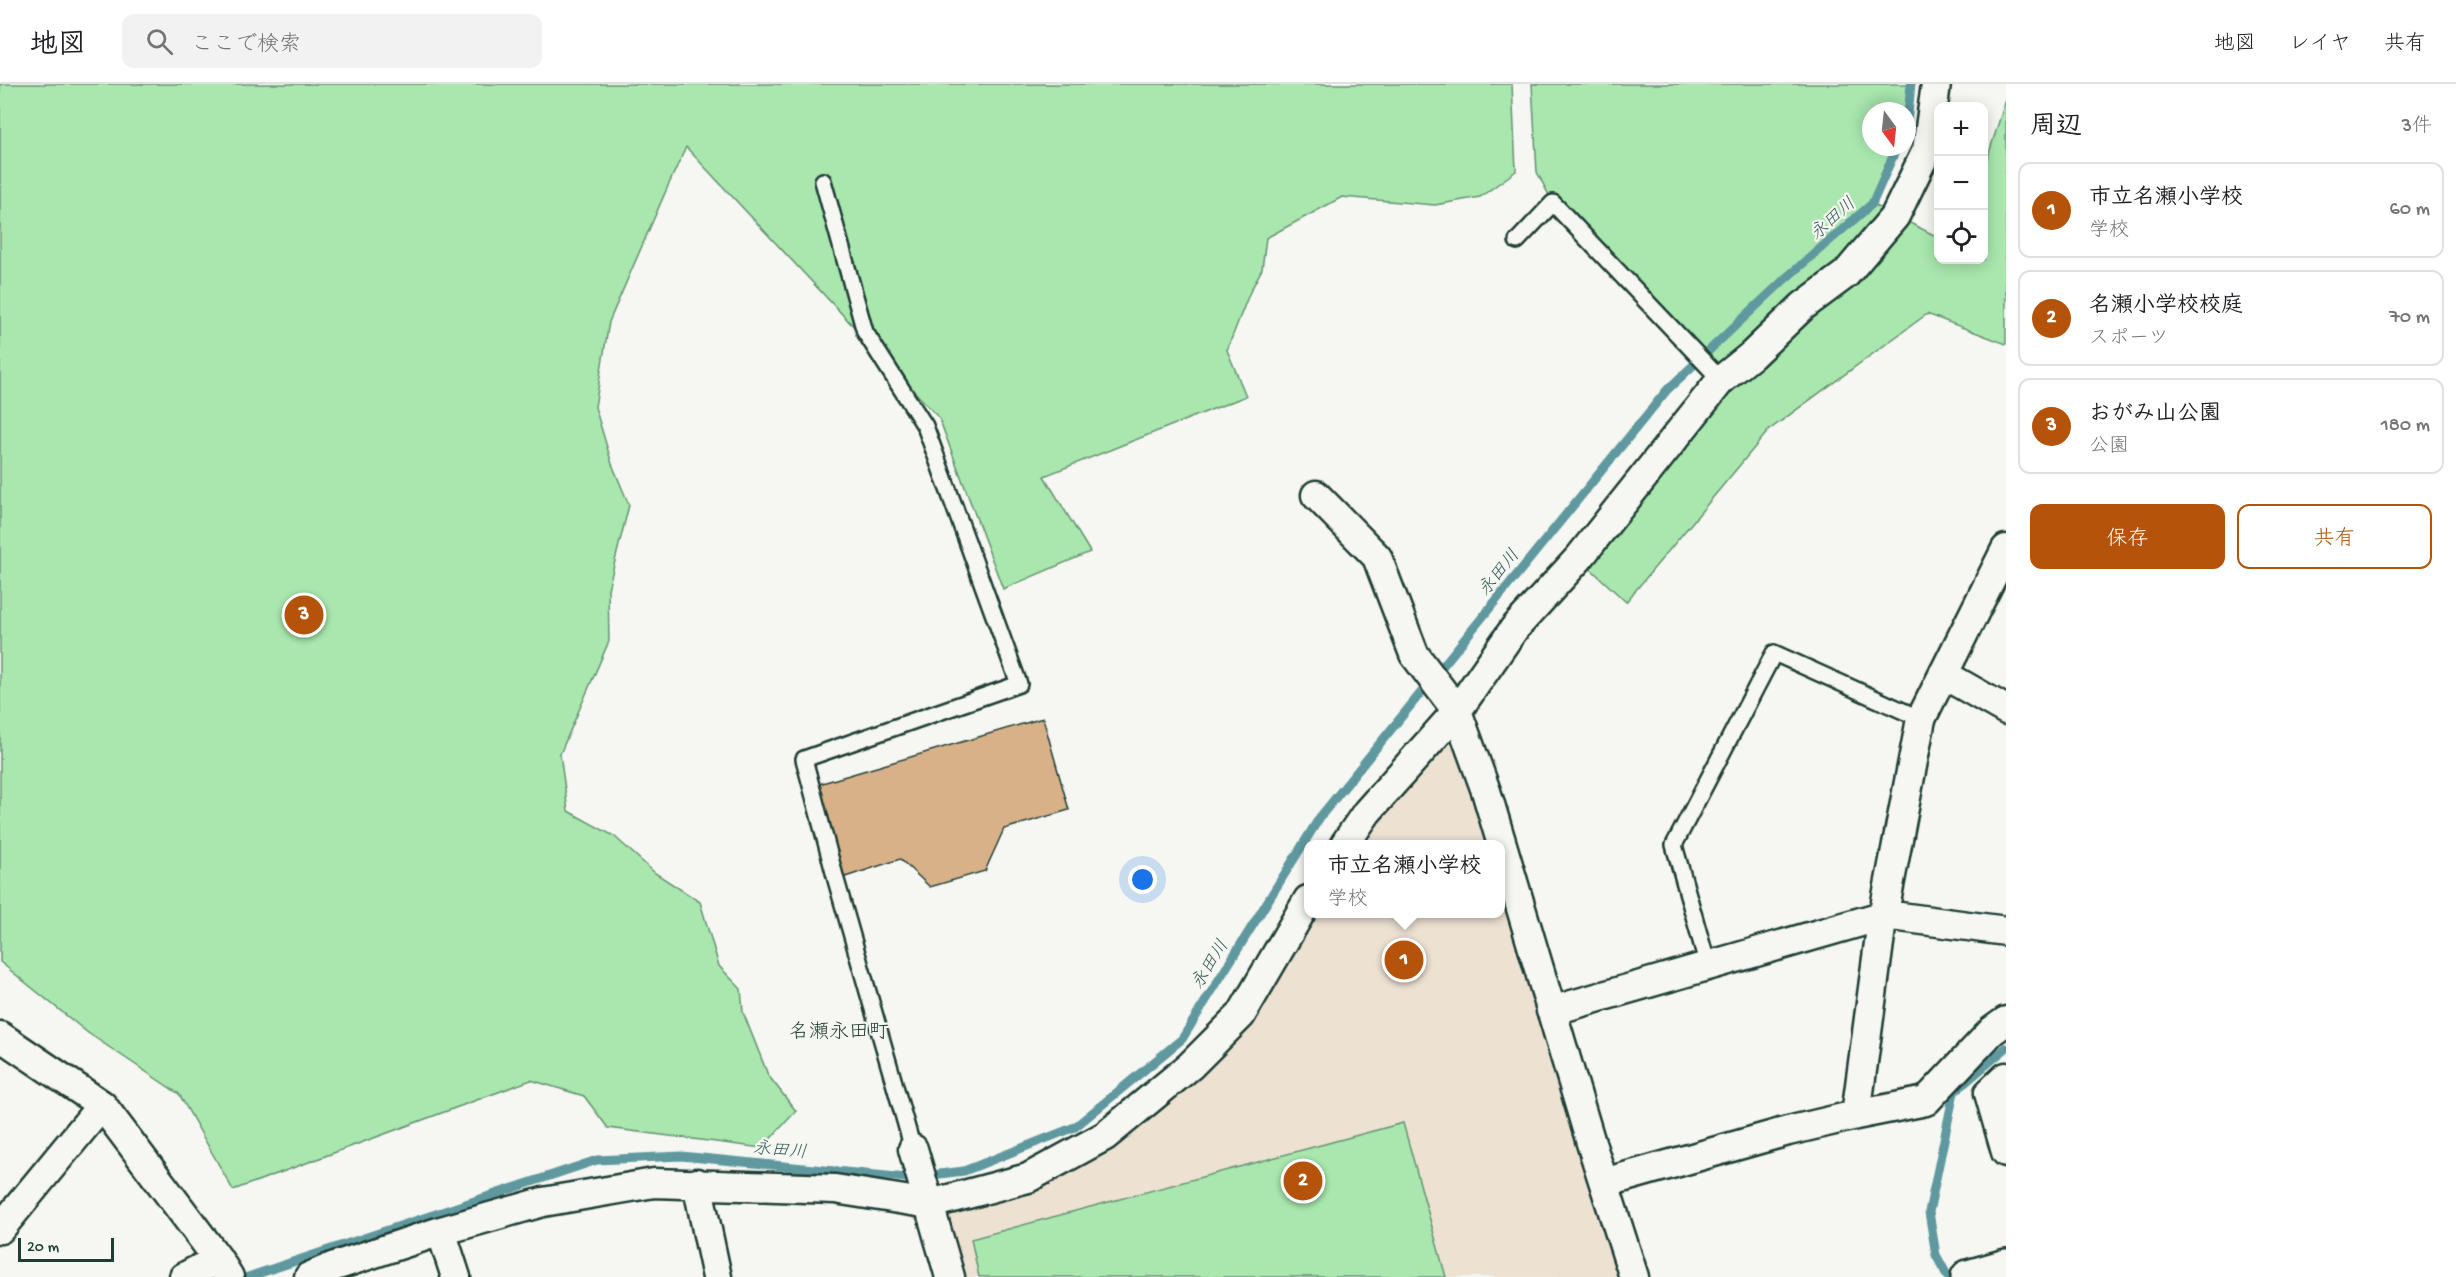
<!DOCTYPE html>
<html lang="ja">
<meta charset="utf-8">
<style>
body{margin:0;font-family:"Gochi Hand","Klee One",sans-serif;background:#f2f2f2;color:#202124}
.controls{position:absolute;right:18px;top:18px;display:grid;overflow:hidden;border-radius:12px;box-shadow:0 3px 15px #0003}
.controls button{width:54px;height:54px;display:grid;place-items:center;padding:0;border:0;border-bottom:2px solid #e0e0e0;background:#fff;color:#202124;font:30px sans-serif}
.compass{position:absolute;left:1862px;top:18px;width:54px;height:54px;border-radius:50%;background:#fff;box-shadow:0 3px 15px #0003;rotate:165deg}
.scale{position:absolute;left:18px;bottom:15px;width:96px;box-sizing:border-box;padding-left:6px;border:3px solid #1f3d34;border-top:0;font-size:16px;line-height:21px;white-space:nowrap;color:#1f3d34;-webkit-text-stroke:4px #f6f6f2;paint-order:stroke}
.you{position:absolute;left:1143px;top:796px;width:21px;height:21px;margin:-15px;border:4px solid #fff;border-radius:50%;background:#1a73e8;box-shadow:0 0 0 9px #1a73e833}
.badge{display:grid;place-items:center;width:39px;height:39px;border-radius:50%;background:#b45309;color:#fff;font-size:20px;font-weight:700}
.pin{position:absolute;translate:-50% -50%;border:3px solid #fff;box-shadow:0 2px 6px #0006}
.popup{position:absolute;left:1304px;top:756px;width:201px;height:78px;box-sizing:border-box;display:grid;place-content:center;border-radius:12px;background:#fff;filter:drop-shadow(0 2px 4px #0005);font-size:20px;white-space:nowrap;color:#757577}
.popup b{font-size:22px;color:#202124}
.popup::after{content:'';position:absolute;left:50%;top:100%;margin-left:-12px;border:12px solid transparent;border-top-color:#fff}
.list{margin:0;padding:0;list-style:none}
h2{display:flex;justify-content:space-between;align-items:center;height:78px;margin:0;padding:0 24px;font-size:26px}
h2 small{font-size:20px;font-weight:400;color:#757577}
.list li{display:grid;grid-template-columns:39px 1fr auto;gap:18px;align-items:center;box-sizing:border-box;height:96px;margin:0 12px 12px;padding:0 12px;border:2px solid #e0e0e0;border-radius:12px}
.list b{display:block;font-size:22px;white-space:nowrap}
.list p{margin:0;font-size:20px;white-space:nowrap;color:#757577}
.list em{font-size:20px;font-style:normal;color:#757577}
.actions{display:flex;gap:12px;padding:18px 24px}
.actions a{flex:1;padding:14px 0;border:2px solid #b45309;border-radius:12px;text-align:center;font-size:21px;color:#b45309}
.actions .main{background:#b45309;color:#fff}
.icon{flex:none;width:33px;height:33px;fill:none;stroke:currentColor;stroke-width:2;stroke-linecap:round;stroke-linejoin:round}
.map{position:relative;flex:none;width:2006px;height:1193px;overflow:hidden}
header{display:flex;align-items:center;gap:36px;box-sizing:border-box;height:84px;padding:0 30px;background:#fff;border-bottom:2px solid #e0e0e0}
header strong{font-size:28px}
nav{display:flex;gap:33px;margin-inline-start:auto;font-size:21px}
.search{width:420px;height:54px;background:#f2f2f2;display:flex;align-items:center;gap:15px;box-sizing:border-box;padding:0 21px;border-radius:12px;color:#757577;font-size:22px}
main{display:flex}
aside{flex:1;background:#fff}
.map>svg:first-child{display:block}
.built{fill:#ede1d2}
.green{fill:#a9e7ae;stroke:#649271;stroke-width:1.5}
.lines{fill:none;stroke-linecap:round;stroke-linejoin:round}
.stream{stroke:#5e999f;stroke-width:9}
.building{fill:#d8b189;stroke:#1f3d34;stroke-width:1.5}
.service-casing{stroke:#1f3d34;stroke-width:20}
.minor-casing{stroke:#1f3d34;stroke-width:33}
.tertiary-casing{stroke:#1f3d34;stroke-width:38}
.service{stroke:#f6f6f2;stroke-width:15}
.minor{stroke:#f6f6f2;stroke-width:28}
.tertiary{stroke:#f6f6f2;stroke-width:33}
.labels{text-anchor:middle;stroke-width:4.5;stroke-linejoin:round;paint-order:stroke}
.water-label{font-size:18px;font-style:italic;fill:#345c58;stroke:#f6f6f2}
.quarter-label{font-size:20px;fill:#1f3d34;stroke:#f6f6f2}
</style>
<header>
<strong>地図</strong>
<div class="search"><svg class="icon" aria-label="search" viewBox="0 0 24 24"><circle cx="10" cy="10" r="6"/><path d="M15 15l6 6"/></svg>ここで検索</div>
<nav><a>地図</a><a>レイヤ</a><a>共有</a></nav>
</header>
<main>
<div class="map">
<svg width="2006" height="1193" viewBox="0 0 2006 1193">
<rect width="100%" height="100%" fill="#f6f6f2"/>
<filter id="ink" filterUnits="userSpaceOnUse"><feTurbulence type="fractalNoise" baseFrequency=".0167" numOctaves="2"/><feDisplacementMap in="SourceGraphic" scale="12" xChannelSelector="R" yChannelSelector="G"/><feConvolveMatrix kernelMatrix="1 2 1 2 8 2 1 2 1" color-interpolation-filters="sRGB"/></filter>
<g filter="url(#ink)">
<!-- built -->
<path class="built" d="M1457,627L1486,707L1591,1059L1634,1193H948L930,1120L1028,1094L1105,1052L1190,982L1241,931L1308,816V830H1500V760H1345L1367,728Z"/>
<!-- green -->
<path class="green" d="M0,0H1512L1516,87L1480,113L1435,121L1342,113L1266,154L1262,185L1249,210L1227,266L1246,312L1044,392L1090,468L1003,505L939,334L686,63L668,102L609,238L595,323L612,380L629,421L608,505L609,557L560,670L568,727L614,752L655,789L700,818L719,882L741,905L743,928L768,991L796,1027L762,1064L608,1044L584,1012L531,996L233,1106L179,1010L88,949L0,878Z
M1532,0H1911L1907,40V27H1871V63H1897L1872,120L1938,153V176H1984V85L2006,15V260L1927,230L1769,346L1626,518L1579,474L1721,296L1553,119L1537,88Z
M1403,1039L1446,1193H979L971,1155Z"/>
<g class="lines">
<!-- stream -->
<path class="stream" d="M1907,40L1911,0
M248,1193L597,1076L681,1072L907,1094L964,1087L1075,1043L1182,955L1320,733L1667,306L1786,194L1872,120L1897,63
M1948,1193L1936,1171L1929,1128L1954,1008L2006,964"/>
</g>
<!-- building -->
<path class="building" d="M1043,634L1069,726L1004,745L985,787L930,803L900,775L836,796L812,702Z"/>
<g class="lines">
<!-- service casing -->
<g class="service-casing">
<path id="service" d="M823,97L865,248L925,342L1019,600L804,675L836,796L913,1065
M1517,157L1553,119L1721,296
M1708,882L1674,761L1774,569L1921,635"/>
</g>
<!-- minor casing -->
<g class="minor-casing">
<path id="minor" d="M1316,411L1377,473L1414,570L1457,627L1486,707L1591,1059L1634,1193
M1943,590L2006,626
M1345,760L1367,728L1457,627L1514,545L1579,474L1721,296L1752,271L1803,222L1846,190L1895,132L1927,66L1936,0
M1551,927L1885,831L2006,847
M0,952L102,1021L218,1175L229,1193
M2006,993L1989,1009L2006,1068
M1856,1031L1926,1017L1992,947L2006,937
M913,1065L950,1193
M697,1099L717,1193
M1604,1099L1788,1047L1856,1031L1881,844L1921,635L2006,465
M0,1145L102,1021
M441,1147L456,1193
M184,1193L218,1175
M309,1193L335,1182L441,1147L543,1118L654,1099L835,1105L930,1120L1028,1094L1105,1052L1190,982L1241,931L1308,816"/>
</g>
<!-- tertiary casing -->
<g class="tertiary-casing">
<path id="tertiary" d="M1968,1193L2006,1182"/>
</g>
<!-- service -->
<use href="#service" class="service"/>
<!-- minor -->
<use href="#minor" class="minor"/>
<!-- tertiary -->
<use href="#tertiary" class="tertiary"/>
</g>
</g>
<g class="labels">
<!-- water labels -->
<g class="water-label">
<text transform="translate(1832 134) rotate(-42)" y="6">永田川</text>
<text transform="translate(1498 488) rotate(-51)" y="6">永田川</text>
<text transform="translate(1209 880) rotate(-58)" y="6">永田川</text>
<text transform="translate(780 1065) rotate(5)" y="6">永田川</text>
</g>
<!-- quarter labels -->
<g class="quarter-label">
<text x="839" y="953">名瀬永田町</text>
</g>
</g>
</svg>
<div class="controls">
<button>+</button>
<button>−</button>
<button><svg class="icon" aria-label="locate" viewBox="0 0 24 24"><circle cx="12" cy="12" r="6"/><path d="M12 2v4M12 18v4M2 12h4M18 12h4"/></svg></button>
</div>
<svg class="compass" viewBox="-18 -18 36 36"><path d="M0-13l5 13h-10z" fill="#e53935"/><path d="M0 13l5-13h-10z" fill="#757577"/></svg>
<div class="scale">20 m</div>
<div class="you"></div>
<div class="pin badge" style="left:1404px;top:876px">1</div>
<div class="popup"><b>市立名瀬小学校</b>学校</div>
<div class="pin badge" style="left:1303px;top:1097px">2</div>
<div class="pin badge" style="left:304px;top:531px">3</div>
</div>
<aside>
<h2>周辺<small>3件</small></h2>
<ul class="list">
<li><span class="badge">1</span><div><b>市立名瀬小学校</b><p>学校</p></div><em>60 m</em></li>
<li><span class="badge">2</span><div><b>名瀬小学校校庭</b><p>スポーツ</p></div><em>70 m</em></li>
<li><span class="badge">3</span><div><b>おがみ山公園</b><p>公園</p></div><em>180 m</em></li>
</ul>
<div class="actions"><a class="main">保存</a><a>共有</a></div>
</aside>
</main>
